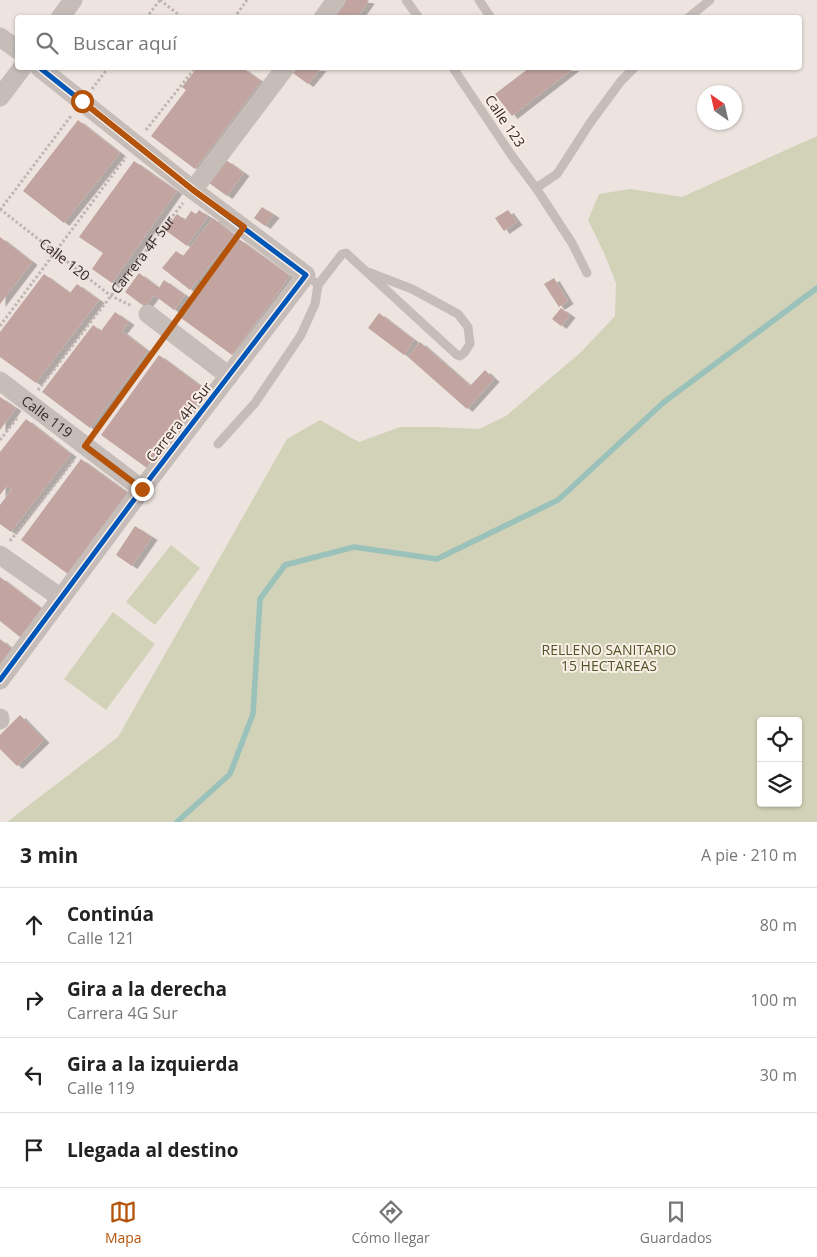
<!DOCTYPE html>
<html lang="es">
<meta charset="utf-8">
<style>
body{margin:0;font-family:"Open Sans",sans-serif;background:#f6f6f6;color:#222}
.controls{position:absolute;right:15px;bottom:15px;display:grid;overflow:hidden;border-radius:5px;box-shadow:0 1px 4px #0004}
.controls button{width:45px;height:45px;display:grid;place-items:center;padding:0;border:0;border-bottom:1px solid #e0e0e0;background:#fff;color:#222;font:25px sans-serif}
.compass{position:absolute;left:697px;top:85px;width:45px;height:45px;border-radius:50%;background:#fff;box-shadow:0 1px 4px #0004;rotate:326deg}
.stop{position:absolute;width:15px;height:15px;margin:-11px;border:4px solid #b45309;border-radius:50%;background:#fff}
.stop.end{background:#b45309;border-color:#fff;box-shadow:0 1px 5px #0008}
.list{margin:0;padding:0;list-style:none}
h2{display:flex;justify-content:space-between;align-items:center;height:65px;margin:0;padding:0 20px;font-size:21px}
h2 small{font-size:16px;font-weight:400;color:#767676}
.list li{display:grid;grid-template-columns:32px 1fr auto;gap:15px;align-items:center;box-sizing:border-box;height:75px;padding:0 20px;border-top:1px solid #e0e0e0}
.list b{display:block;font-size:19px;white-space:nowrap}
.list p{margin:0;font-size:16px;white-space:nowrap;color:#767676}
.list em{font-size:16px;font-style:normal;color:#767676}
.icon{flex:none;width:28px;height:28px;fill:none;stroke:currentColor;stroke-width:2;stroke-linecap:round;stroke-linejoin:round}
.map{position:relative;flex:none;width:817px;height:822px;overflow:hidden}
.search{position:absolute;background:#fff;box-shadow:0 1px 4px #0004;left:15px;right:15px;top:15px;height:55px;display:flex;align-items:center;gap:12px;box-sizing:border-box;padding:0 18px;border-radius:5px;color:#767676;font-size:19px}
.sheet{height:365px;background:#fff}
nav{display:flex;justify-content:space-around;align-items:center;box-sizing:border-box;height:70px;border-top:1px solid #e0e0e0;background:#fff;font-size:14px;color:#767676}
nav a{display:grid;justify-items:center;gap:2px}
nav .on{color:#b45309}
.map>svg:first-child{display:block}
.green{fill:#d2d2b8;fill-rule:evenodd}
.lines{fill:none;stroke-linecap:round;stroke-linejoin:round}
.stream{stroke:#9ac1ba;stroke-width:5.5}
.building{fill:#c2a4a0;filter:url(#shadow)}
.path{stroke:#bfb5b1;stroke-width:3;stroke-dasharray:2.5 2.5;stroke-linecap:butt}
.service{stroke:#c6bdb9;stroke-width:9}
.minor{stroke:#c6bdb9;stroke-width:19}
.cycleway-casing{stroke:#faeee6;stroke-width:8}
.cycleway{stroke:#0057b8;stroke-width:5}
.route{stroke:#b45309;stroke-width:6}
.labels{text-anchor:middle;stroke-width:4;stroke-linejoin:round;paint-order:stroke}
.street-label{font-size:14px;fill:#372927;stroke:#faeee6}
.park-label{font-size:14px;fill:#4d5729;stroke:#faeee6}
</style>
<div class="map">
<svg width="817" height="822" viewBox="0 0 817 822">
<defs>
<filter id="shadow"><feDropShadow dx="5.5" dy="3" stdDeviation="0" flood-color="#0004"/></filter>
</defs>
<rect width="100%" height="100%" fill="#ede4df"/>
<!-- green -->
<path class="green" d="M817,136V822H7L118,737L287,439L320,420L359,442L400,427H437L479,429L506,416L581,352L615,316L616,283L604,253L588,220L599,194L630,189L682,197ZM761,721H798V803H761Z
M171,545L200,568L155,625L126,602Z
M113,612L155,644L106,710L64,679Z"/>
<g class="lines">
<!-- stream -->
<path class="stream" d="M177,822L230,774L253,714L260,599L285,565L354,547L437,559L558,500L664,402L817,288"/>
</g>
<!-- building -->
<path class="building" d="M346,0H367L369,1L357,18H333Z
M197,68H243L261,81L195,169L151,136L186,90L182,87Z
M297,68H321L308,84L293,73Z
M529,68H574L512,116L495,94Z
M78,120L120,153L64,223L23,191Z
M226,160L244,173L227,196L209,183Z
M134,161L177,191L112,283L92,269L103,253L79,237Z
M262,207L274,215L265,226L254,218Z
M199,210L208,216L187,246L165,230L177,214L185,220L191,211L196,214Z
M508,210L517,222L504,231L495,218Z
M213,218L234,235L190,290L162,268L176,251L183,256Z
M0,237L32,262L0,304Z
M239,239L290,276L232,355L181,318Z
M139,273L159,288L164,280L185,295L174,310L154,295L145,307L125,292Z
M44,274L70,293L77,284L99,300L36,383L0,357V332Z
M554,278L568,301L559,307L544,284Z
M561,308L570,315L561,326L552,319Z
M115,312L129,322L122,331L148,351L90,428L42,392L93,325L101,331Z
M379,313L414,340L404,355L368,328Z
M420,342L470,386L485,370L494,379L467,409L408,357Z
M159,355L205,389L147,468L101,435Z
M0,397L16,408L0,430Z
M26,419L71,454L11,532L0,524V505L12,489L7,486L0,495V452Z
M81,459L128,493L68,574L21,540Z
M135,526L152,537L132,566L116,555Z
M0,577L42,609L20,637L0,621Z
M0,639L12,649L0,665Z
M20,715L44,740L17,766L0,749V735Z"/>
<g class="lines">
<!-- path -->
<g class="path">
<path d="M160,0L183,18"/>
<path d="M146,18L160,0"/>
<path d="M234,18L247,0"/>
<path d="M92,89L108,68"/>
<path d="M146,130L195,68"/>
<path id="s1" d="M0,209L111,296L132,306"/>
<path d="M0,210L71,116"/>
<path d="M180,316L233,242"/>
<path d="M0,326L126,157"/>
<path id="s2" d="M38,390L183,203"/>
<path d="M96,431L160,343"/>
<path d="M0,440L18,417"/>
<path d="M10,541L74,460"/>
</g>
<!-- service -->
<path class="service" d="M406,0L419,18
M479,0L491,18
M688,18L710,0
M453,68L512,156L536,188L572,243L587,273
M536,188L557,174L590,123L621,81L634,68
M318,285L342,254L346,253L457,355L460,356L464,353L470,344L468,327L458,314L412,289L368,272
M218,444L255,403L301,335L315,304L318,285L315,282"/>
<!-- minor -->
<g class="minor">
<path d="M60,18L73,0"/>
<path d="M323,18L336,0"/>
<path d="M0,37L18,50"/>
<path d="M0,97L22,68"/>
<path d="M193,190L285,68"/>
<path d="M148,314L229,376"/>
<path id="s3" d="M0,381L142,489"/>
<path d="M0,555L61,598"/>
<path d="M0,680L142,489L306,275L193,190L40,68"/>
<path d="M0,718V720"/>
</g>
<!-- cycleway casing -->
<g class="cycleway-casing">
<path id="cycleway" d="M0,680L142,489L306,275L193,190L40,68"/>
</g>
<!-- cycleway -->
<use href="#cycleway" class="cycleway"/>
</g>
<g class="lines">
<!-- route -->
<path class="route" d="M82,101L193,190L244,227L85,446L142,489"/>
</g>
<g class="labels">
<!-- street labels -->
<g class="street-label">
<text transform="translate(505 121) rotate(56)" y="5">Calle 123</text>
<text dy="5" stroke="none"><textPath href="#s2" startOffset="171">Carrera 4F Sur</textPath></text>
<text dy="5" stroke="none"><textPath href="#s1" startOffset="82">Calle 120</textPath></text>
<text dy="5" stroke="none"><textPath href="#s3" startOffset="59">Calle 119</textPath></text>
<text transform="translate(179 422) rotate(-52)" y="5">Carrera 4H Sur</text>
</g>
<!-- park labels -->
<g class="park-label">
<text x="609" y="655">RELLENO SANITARIO<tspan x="609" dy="16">15 HECTAREAS</tspan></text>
</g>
</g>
</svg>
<div class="controls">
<button><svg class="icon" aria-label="locate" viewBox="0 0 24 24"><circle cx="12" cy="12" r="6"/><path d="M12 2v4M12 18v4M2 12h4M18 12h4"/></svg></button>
<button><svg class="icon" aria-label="layers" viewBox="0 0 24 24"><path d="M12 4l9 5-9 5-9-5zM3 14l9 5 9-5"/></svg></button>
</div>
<svg class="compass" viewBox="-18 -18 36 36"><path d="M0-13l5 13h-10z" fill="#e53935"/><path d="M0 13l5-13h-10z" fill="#767676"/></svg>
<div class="stop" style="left:82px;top:101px"></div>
<div class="stop end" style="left:142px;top:489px"></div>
<div class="search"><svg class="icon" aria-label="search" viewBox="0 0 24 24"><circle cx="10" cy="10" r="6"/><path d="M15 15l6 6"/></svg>Buscar aquí</div>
</div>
<section class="sheet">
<h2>3 min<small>A pie · 210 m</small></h2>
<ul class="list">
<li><svg class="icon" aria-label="ahead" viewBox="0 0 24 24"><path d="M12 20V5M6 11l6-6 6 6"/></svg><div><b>Continúa</b><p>Calle 121</p></div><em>80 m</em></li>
<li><svg class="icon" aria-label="right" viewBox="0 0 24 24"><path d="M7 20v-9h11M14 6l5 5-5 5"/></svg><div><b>Gira a la derecha</b><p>Carrera 4G Sur</p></div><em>100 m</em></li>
<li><svg class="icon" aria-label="left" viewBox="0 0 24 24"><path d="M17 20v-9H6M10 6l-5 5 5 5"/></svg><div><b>Gira a la izquierda</b><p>Calle 119</p></div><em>30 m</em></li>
<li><svg class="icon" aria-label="arrive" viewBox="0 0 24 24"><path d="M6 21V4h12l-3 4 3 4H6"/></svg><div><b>Llegada al destino</b></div></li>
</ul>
</section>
<nav>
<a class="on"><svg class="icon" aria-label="map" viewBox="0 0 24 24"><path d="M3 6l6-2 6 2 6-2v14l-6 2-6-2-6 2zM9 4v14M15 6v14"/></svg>Mapa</a>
<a><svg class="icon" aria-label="directions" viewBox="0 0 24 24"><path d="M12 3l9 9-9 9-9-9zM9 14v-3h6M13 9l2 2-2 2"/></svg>Cómo llegar</a>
<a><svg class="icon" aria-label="saved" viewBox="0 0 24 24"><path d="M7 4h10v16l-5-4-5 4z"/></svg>Guardados</a>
</nav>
